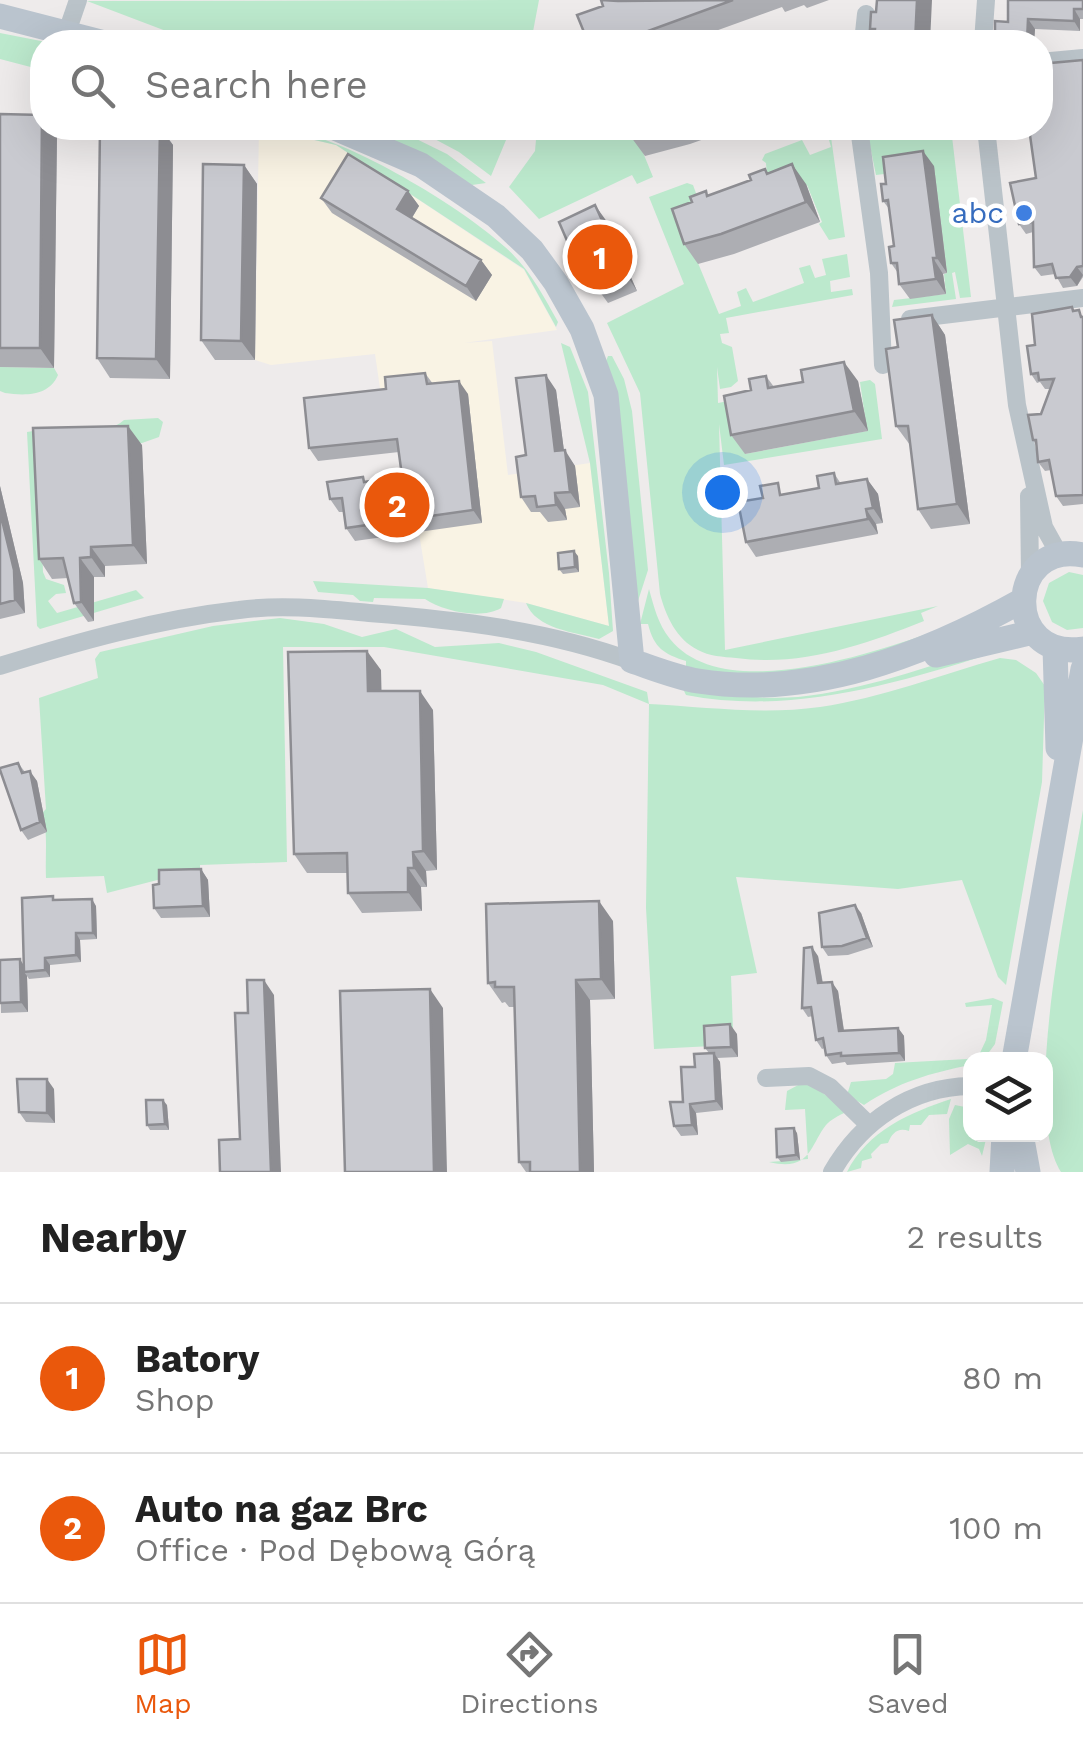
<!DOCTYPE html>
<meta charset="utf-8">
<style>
body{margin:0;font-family:"Work Sans",sans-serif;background:#f2f2f2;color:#222}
.controls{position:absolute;right:30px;bottom:30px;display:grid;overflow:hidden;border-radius:20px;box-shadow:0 10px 40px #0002}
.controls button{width:90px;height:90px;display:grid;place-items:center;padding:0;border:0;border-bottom:2px solid #e0e0e0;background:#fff;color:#222;font:50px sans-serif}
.you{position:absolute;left:722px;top:492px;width:35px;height:35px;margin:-25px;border:8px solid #fff;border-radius:50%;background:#1a73e8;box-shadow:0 0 0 15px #1a73e833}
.badge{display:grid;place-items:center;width:65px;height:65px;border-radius:50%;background:#ea580c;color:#fff;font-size:32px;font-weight:700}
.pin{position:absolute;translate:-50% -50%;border:5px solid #fff;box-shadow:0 2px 10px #0006}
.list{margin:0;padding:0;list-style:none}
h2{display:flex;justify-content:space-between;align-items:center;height:130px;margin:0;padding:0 40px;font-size:42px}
h2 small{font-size:32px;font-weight:400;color:#767676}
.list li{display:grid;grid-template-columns:65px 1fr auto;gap:30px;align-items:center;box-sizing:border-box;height:150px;padding:0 40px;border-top:2px solid #e0e0e0}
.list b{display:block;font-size:38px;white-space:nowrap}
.list p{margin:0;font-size:32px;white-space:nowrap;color:#767676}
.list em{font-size:32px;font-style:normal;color:#767676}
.icon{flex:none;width:55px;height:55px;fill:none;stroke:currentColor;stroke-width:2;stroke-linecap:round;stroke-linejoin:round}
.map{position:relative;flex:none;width:1083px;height:1172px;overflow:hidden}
.search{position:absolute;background:#fff;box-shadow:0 10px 40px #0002;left:30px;right:30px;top:30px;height:110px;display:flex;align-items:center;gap:25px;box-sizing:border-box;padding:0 35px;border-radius:40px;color:#767676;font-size:38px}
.sheet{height:430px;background:#fff}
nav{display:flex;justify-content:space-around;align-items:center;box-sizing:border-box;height:140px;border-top:2px solid #e0e0e0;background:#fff;font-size:28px;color:#767676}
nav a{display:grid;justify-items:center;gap:5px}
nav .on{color:#ea580c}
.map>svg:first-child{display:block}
.commercial{fill:#f9f3e4}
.green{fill:#bce9cd}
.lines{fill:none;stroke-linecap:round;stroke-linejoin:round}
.street{stroke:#bac3c9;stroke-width:18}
.secondary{stroke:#bac4ce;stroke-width:25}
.wall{fill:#adaeb3}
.shaded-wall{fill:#8d8d92}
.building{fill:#c9cad0;stroke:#8d8d92;stroke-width:2.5}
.shop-dot{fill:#3f7fe0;stroke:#fff;stroke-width:4}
.labels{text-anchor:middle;stroke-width:9;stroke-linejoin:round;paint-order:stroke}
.shop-label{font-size:30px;fill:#366cbe;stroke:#fff;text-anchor:end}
</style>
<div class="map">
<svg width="1083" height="1172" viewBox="0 0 1083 1172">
<rect width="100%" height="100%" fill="#eeebeb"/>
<!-- commercial -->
<path class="commercial" d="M259,128L336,145L524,270L557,330L464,343L492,341L508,475L590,463L609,626L526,603L428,588L405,448L389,450L375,354L271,365L255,360Z"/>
<!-- green -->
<path class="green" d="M539,0L531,42H195L87,1Z
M0,33L46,42H42V70L0,59Z
M362,128H394L447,154L486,183L472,185Z
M414,128H511L491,176L459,152Z
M537,128H633L653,177L637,184L632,175L539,219L509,187L535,151Z
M922,128H951L971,297L960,298L955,272L952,273L956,299L892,307L894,300L946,294L944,274L947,273L934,168L876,175L868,136L899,137V140L922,137Z
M830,130L845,237L829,240L819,224L822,222L807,185L767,176L766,163L762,160L765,154L802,140L810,155L831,147L827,133Z
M306,134C362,148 462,208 505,247C529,268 543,295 558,322L556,327L524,269L336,145L306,138Z
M687,183L693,185L704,215L684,229L719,314L741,306L737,292L746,288L753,302L804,283L799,268L810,265L815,278L826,275L822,259L847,254L850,277L830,281L831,292L852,289L853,295L726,318L729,333L720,334L722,343L732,347L738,381L731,387L720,389L717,367L718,403L749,397L745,454L867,431L860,382L870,380L875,384L882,439L724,465L719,424L725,650L938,606L921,613L924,621C864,645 801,667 736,658C723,657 709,656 698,650C676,639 666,616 660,594L640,393L607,323L684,284L649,197Z
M561,343L570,347L588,392L609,573L613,631L599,639C574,632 536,629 526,603L609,626L590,463Z
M608,356H612L624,379L632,411L648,570L638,601L606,361Z
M0,367L54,368L58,375C49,396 26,396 5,393L0,391Z
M158,418L163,422L159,437L142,443L44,445L39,452L43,572L46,579L64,585L66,593L56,594L48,601L57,613L136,590L144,598L40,629L37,626L27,432C53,427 105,438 124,420Z
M1069,572L1083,575V628L1067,630L1052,622L1043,601L1049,583Z
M313,581L428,588L504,599L501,608C481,620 443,611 425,599L374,598L373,602L360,601L353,595L318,592Z
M649,589C654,607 658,624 670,639C721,703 863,656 927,634C878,662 797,678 740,675C722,674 704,670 686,668V661C664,654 654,648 648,624H640Z
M280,618L324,624L362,637L396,629L435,647L499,643L536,652L647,692L649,704C706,707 763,715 820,707C881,698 941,675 1000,658L1016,660L1036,673L1045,686L1042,782L1006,985L998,977L962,880L898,889L736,877L757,973L731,976L733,1030L712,1046L654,1049L646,908L649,704L603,685L384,647H283L287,862L200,865V869L107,893L104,876L46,878C45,855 48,836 43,812L46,809L39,698L98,678L95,659L100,652L213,626Z
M991,646L990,654C892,685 789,715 686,695L683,689C721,694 759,700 798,697C864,690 928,667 991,646Z
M1083,810V1172H1061C1020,1106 1070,891 1083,810Z
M993,998L1003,1002L995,1044L984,1059L970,1060V1065C931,1073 898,1082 864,1105L847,1095L851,1082L886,1079L893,1074L895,1063L967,1059L979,1055L986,1040L992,1005L966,1007L965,1003Z
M802,1083L812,1084L846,1112C840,1115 830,1120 826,1125C810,1145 811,1172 769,1162L808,1159L805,1109L785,1110L787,1091Z
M951,1099L947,1114L929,1115L921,1125H910L909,1131C898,1127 892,1133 888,1143L881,1144L871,1154L872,1158L862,1161L861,1168L847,1172C867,1131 911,1112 951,1099Z
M955,1105L970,1108V1134L987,1135L982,1156L979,1149L968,1144L950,1155L949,1119Z"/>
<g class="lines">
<!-- street -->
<path class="street" d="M67,32L78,0
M863,42L866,14
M983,42L986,0
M1040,62L1083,58
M859,128L879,273L883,365
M986,128L1017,405L1044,527L1059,554
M910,319L1083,298
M1029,496L1030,575
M0,666C77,642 158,619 239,610C282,604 326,609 369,613C458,620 547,630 632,661
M766,1078L809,1076L830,1087L869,1125
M832,1172C861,1121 911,1087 970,1086"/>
<!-- secondary -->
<path class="secondary" d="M0,16L101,42
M335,128L421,165L496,216L532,250L556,283L582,329L606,395L632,661C653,668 675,677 698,681C812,699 925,655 1023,600
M1083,555C1006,540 1002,661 1083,649
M1055,648L1058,748
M936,655L1033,632
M1014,1060L1083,669
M1021,1134L1028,1172
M1002,1172L1004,1134"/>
</g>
<!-- wall -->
<path class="wall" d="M601,0H829L807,8L804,5L785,12L782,7L685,42H588L603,6Z
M1083,0V19H1080V31L1035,29L1034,42H995L1008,22Z
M1083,60V277L1077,286L1063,288L1055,274L1041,276L1034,267L1033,232L1026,234L1019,224Z
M0,114L42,128H53L57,134L54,368L0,367Z
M100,128H161L173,145L170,379L110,378L97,358Z
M628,128H735L690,144L645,156L631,137Z
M881,128H921V135L884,133Z
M244,165L257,184L255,360H215L201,340Z
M934,166L947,273L943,274L946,294L910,299L899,284L898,273L891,263L894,246L890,210L883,201L886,184Z
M765,169L768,173L806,184L820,222L734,254L698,264L684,244L751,180Z
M408,191L419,206L412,218L481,260L492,275L476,301L332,213L321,198Z
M605,219L637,291L608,303L600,292L594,294L584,280Z
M1072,307L1075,311L1083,316V504L1063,506L1056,496L1051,470L1045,471L1038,462L1036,445L1033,440L1050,389H1045L1040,382L1037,383L1031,374Z
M932,315L945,335L970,524L931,529L918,509L910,445L896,426L898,347Z
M425,373L433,384L468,394L482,523L355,541L346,528L344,512H339L330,499L366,482L402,476L399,452L318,461L309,448Z
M766,376L774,387L858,381L868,431L745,454L731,435L751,390Z
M556,390L564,451L575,466L580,507L565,509L567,520L548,522L540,512H531L521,497L526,455Z
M142,445L147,564L105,566V577H94V621L88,622L74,603L68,578L52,579L39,559Z
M834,473L841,484L867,479L878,494L883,523L876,524L878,534L756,557L746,542L786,494L819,488Z
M0,486L23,583L25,613L0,619Z
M578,556L579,572L563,574L559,569Z
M381,670V691L433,710L437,870L426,871L427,887H421L422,911L362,913L348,893L347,873H307L294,854Z
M18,763L25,772L37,781L47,832L28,840L21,830Z
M201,869L208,880L210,917L161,918L154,908Z
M56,900L96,906L97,939L80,940L81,962L50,965V977L29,979L27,976L28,1012L1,1013L0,960L24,965Z
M861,913L873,947L848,955L828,956L822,947Z
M613,921L615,999L590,1000L594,1172H526L519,1162L515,1007H509L505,1002L502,1003L488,983Z
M818,956L823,983L838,991L844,1030L898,1028L904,1036L905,1061L847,1065L845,1062L832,1064L826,1055L825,1048L822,1049L816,1040L813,1016L808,1017L802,1008Z
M737,1034L738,1057L717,1058L720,1062L723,1110L696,1113L698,1135L681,1136L674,1126L695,1067L709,1053L705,1048Z
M54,1089L55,1123L26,1122L19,1112Z
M167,1105L169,1130H150L147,1125Z
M797,1133L800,1160L781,1162L777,1157Z"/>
<!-- shaded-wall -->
<path class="shaded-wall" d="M917,0H932L930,42H915Z
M1074,9L1080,19V31L1074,21Z
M1028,19L1035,29L1034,42H1027Z
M43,128H53L57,134L54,368L40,348Z
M160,128L173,145L170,379L156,359Z
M923,151L934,166L947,273L937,258Z
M792,164L806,184L820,222L806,202Z
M244,165L257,184L255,360L241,341Z
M408,191L419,206L408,224L397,209Z
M595,205L605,219L637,291L628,277Z
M933,258L943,274L946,294L936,279Z
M481,260L492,275L476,301L466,286Z
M1077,267L1083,275L1077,286L1070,277Z
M932,315L945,335L970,524L957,504Z
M844,362L858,381L868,431L854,411Z
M546,375L556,390L566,466L555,451Z
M459,381L468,394L482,523L473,510Z
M128,426L142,445L147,564L133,545Z
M565,450L575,466L580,507L570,492Z
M867,479L878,494L883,523L873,508Z
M0,486L23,583L25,613L15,600L0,512Z
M555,493L565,509L567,520L556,505Z
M866,509L876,524L878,534L868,519Z
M91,547L105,566V577L91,557Z
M574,551L578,556L579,572L575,567Z
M80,558L94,577V621L81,602Z
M367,651L381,670L382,711L368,691Z
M420,691L433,710L437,870L423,851Z
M30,771L37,781L47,832L40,822Z
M413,852L426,871L427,887L414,868Z
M408,868L421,887L422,911L408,892Z
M201,869L208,880L210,917L203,906Z
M92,899L96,906L97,939L93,933Z
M599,901L613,921L615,999L601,979Z
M855,905L861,913L873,947L867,938Z
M76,933L80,940L81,962L76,955Z
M812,947L818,956L824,992L818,983Z
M45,958L50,965V977L45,970Z
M20,959L26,969L24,972L27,976L28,1012L21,1002Z
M264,980L274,995L281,1172H271Z
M576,980L590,1000L594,1172H580Z
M832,982L838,991L845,1039L839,1031Z
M430,989L443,1008L447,1172H434Z
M730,1024L737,1034L738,1057L731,1047Z
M898,1028L904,1036L905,1061L899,1053Z
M714,1053L720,1062L723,1110L716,1101Z
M47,1079L54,1089L55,1123L47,1113Z
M163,1100L167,1105L169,1130L165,1124Z
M690,1104L696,1113L698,1135L692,1125Z
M794,1128L797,1133L800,1160L796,1155Z"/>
<!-- building -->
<path class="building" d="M601,0L618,1L733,0L618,42H588L577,15L603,6Z
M877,0H917L915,42H874L875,29H870L871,12H876Z
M1008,0H1083V9H1074V21L1028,19L1027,42H995V21L1008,22Z
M1083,60V266L1077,267L1070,277L1056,278L1052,264L1034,267L1033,222L1019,224L1010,183L1036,178L1029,128H1040V64Z
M0,114L42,115L40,348H0Z
M100,128H160L156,359L97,358Z
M628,128H665L631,137Z
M923,151L937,258H933L936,279L899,284L897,263H891L889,247L894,246L888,200L883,201L881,184H886L883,157Z
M348,154L408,191L397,209L481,260L466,286L321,198Z
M203,164L244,165L241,341L201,340Z
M792,164L806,202L721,234L684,244L672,209L692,202L690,197L706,191L707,196L751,180L749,175L765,169L767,174Z
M595,205L628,277L598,290L592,277L584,280L559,222Z
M1072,307L1073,311L1079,310L1081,317H1083V495L1056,496L1049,460L1038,462L1036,440H1033L1028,415L1041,414L1054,379L1039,380L1038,373L1031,374L1027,346L1035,345L1032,314Z
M932,315L957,504L918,509L908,426H896L886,349L898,347L894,320Z
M844,362L854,411L731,435L724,396L751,390L749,379L766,376L768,388L803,382L801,370Z
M425,373L427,384L459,381L473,510L346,528L342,498L330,499L327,482L363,477L364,482L402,476L397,439L309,448L304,398L386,389L385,377Z
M546,375L555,451L565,450L570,492L555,493L556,505L537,507L535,496L521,497L516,457L526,455L516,378Z
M128,426L133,545L91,547V557L80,558L81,602L74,603L63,558L39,559L33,428Z
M834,473L836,484L867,479L873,508L866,509L868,519L746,542L738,502L763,498L760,486L778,483L780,495L819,488L817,476Z
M0,512L14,570L15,600L0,604Z
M574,551L575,567L559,569L558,553Z
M367,651L368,691H420L423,851L413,852L414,868H408V892L348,893L347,853L294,854L288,652Z
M18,763L22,773L30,771L40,822L21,830L0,770V768Z
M201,869L203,906L154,908L153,885L159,884V870Z
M53,896V900L92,899L93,933H76V955L45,958V970L24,972L22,898Z
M599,901L601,979L576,980L580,1172H530V1162H519L514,987H495V982L488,983L486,904Z
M855,905L867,938L842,946L822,947L819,913Z
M812,947L818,983L832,982L839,1031L898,1028L899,1053L841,1056V1053L826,1055L823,1038L816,1040L811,1007L802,1008L804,948Z
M20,959L21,1002L0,1003V960Z
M247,980H264L271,1172H220L219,1140L240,1139L235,1013H248Z
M430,989L434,1172H345L340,991Z
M730,1024L731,1047L705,1048L704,1026Z
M714,1053L716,1101L690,1104L692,1125L674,1126L670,1102H683L681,1067H695L694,1054Z
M17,1079H47V1113L19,1112Z
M146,1100H163L165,1124L147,1125Z
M794,1128L796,1155L777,1157L776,1129Z"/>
<!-- markers -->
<circle class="shop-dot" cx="1024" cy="213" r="10"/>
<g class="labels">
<!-- shop labels -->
<g class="shop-label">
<text x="1004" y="223">abc</text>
</g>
</g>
</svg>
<div class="controls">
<button><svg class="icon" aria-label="layers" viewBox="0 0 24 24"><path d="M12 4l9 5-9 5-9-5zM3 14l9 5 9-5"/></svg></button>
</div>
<div class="you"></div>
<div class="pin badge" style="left:600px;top:257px">1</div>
<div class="pin badge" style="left:397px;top:505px">2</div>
<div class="search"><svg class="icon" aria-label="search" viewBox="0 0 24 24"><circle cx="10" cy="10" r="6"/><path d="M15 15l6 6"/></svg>Search here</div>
</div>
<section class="sheet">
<h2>Nearby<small>2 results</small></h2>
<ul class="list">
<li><span class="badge">1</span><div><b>Batory</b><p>Shop</p></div><em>80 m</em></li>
<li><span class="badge">2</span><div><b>Auto na gaz Brc</b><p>Office · Pod Dębową Górą</p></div><em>100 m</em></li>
</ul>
</section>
<nav>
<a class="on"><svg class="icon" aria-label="map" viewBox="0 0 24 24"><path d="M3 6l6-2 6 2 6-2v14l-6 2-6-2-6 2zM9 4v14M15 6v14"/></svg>Map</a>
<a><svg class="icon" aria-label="directions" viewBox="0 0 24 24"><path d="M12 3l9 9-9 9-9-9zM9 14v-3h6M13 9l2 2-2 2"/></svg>Directions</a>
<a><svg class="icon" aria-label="saved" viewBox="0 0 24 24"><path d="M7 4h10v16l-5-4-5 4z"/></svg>Saved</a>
</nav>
